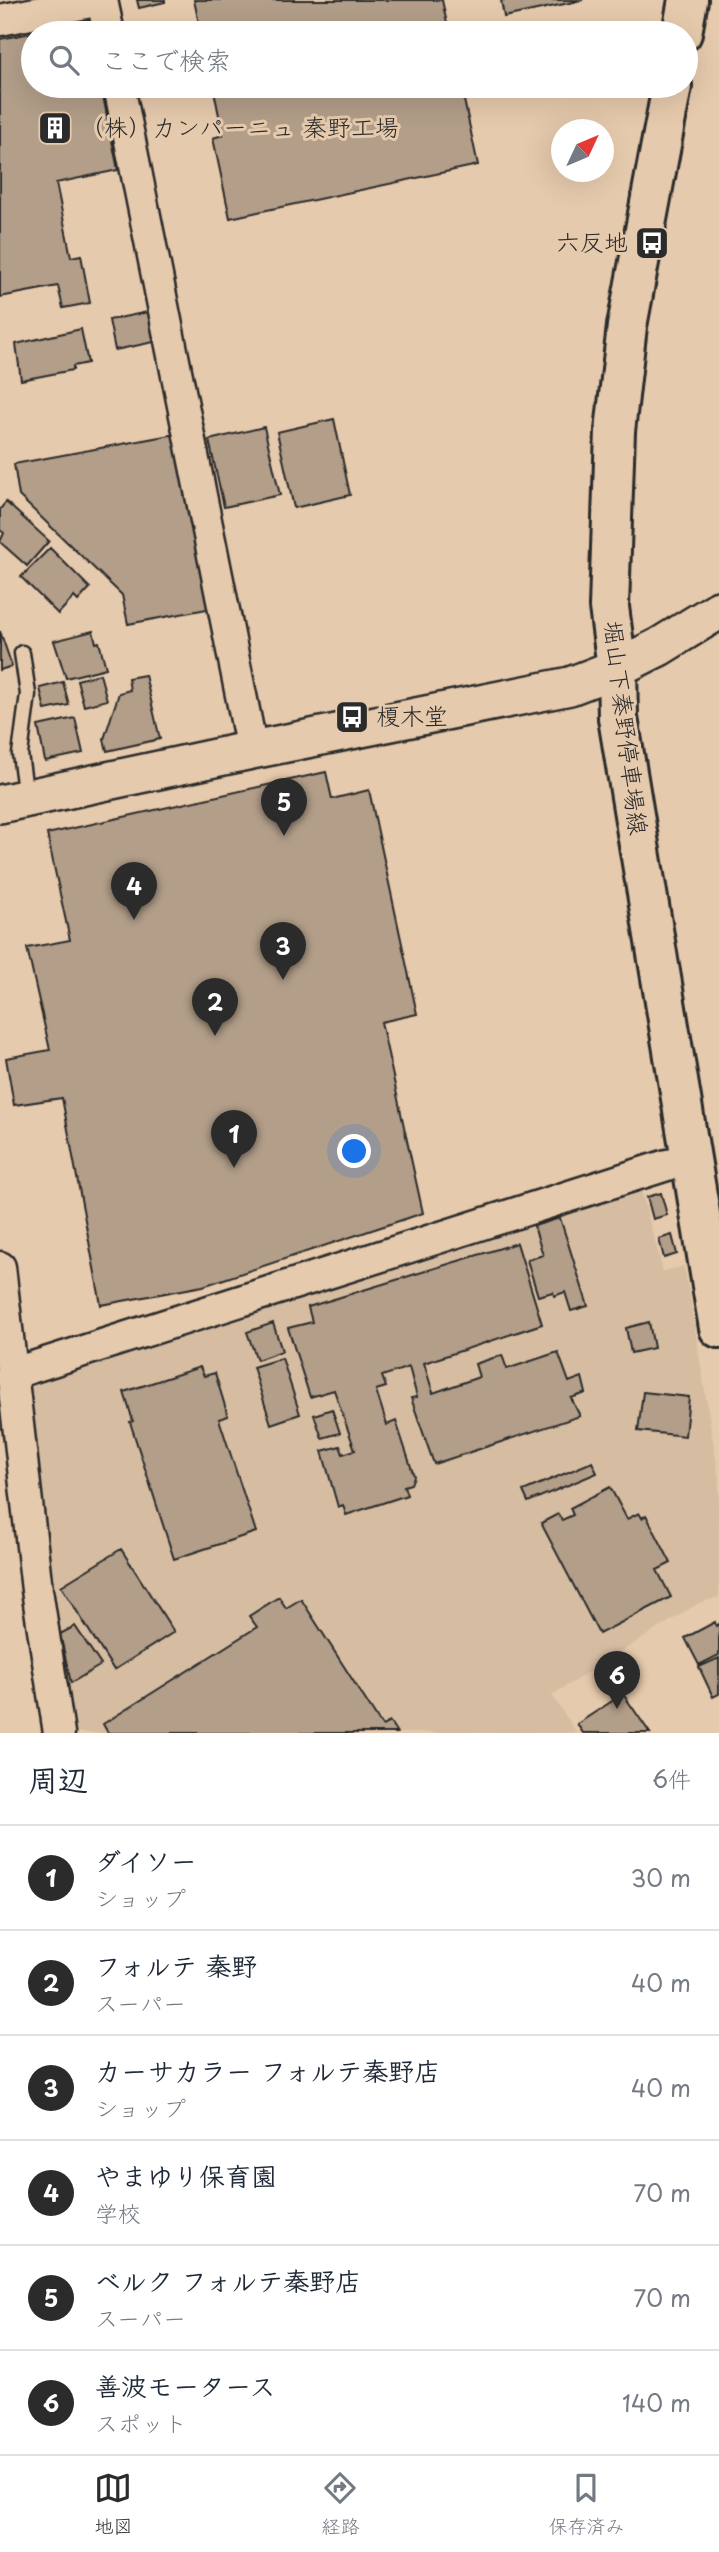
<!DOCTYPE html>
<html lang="ja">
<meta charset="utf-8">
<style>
body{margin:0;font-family:"Playpen Sans","Klee One",sans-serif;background:#f2f2f3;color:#1f2937}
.compass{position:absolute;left:551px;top:119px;width:63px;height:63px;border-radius:50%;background:#fff;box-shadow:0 7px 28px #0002;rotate:46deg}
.you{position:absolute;left:355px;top:1152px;width:24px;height:24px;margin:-18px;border:5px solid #fff;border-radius:50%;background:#1a73e8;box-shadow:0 0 0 10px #1a73e833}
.badge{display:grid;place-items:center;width:46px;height:46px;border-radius:50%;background:#2b2b2b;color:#fff;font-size:23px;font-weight:700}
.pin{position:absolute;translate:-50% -58px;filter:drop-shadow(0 2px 4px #0008)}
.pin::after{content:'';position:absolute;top:37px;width:24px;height:21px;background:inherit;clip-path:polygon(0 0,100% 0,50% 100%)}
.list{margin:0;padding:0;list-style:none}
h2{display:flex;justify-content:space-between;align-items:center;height:91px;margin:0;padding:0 28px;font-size:30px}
h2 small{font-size:23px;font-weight:400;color:#747a83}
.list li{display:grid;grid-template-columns:46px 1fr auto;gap:21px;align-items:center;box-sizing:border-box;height:105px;padding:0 28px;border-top:2px solid #e0e1e3}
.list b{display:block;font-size:26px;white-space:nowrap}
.list p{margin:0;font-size:23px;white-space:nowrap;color:#747a83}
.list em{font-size:23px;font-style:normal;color:#747a83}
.icon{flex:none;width:38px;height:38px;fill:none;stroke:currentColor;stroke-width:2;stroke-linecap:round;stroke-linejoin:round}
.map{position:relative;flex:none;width:719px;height:1733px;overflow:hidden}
.search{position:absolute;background:#fff;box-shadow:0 7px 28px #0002;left:21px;right:21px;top:21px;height:77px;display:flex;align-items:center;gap:18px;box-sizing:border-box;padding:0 24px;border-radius:38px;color:#747a83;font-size:26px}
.sheet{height:721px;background:#fff}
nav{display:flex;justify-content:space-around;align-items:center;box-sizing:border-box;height:98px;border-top:2px solid #e0e1e3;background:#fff;font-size:19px;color:#747a83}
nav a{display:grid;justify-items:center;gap:4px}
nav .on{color:#2b2b2b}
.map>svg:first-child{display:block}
.built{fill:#d6bda2}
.building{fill:#b29e89;stroke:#2b2b2b;stroke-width:2}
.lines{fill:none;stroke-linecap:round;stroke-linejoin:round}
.service-casing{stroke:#2b2b2b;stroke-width:19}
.minor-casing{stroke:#2b2b2b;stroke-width:35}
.tertiary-casing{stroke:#2b2b2b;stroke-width:42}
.secondary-casing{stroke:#2b2b2b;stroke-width:44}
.service{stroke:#e6caad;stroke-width:14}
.minor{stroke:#e6caad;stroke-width:30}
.tertiary{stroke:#e6caad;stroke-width:37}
.secondary{stroke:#e6caad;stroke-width:38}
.labels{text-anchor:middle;stroke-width:6;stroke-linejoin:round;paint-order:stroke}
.poi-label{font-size:24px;fill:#2b2b2b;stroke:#e6caad;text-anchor:start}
.street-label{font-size:24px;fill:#2b2b2b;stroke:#e6caad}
</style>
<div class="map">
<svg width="719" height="1733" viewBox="0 0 719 1733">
<rect width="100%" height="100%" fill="#e6caad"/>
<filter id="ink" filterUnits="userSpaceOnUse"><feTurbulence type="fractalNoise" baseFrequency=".0143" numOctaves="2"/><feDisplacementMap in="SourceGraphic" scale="14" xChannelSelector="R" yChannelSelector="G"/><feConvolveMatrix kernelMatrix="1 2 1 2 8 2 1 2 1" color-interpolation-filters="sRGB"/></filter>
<g filter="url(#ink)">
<!-- built -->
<path class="built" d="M640,1186L663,1271L684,1266L689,1291L719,1478V1597L699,1603L552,1695L577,1733H70L24,1388L30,1379Z"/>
<!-- building -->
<path class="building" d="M137,0H165V2L139,8Z
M194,0H442L449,33H201Z
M501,0H583L504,17Z
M88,22L90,33H33V86H101L118,170L56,183L71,257L81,255L90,303L63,308L58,286L0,297V39Z
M213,86H461L478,165L230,218L213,138L223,135Z
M148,312L154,342L115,350L109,320Z
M81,329L88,363L73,366V370L21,380L16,344Z
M334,419L350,495L294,508L277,432Z
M264,427L280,495L224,507L209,440Z
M176,434L212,608L128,624L122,595L19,496L14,464Z
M6,502L49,541L27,566L0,542L4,533L0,530V509Z
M50,548L90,588L78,601L74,597L58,614L21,577Z
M0,631L12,666L0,670Z
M93,631L96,643L99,642L106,668L66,678L54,641Z
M100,674L107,700L84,706L77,680Z
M145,675L160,739L107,751L104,739L119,693L130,690L128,678Z
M63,682L69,705L45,710L40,688Z
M75,718L83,753L45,761L38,726Z
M326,772L332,799L369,790L417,1014L381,1022L423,1213L203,1286L101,1305L62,1098L14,1105L6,1058L50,1050L27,948L70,940L47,834Z
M661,1193L667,1215L653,1219L647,1197Z
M560,1218L588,1306L571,1311L565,1292L554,1296L553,1292L538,1296L527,1260L543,1255L534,1226Z
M672,1235L677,1254L664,1258L659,1239Z
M517,1243L542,1324L424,1363L433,1393L479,1377L475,1364L502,1355L507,1369L558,1352L569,1382L582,1377L586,1393L571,1398L580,1416L434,1464L411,1398L417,1397L409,1367L382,1376L386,1387L376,1390L387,1425L396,1421L414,1476L411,1484L404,1486L407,1495L346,1515L343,1505L338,1507L322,1451L340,1446L343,1454L355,1450L334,1390L310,1397L288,1328L312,1322L308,1307Z
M649,1322L654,1348L631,1353L626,1328Z
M273,1323L282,1351L257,1360L247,1332Z
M282,1358L300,1414L271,1424L253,1367Z
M200,1367L204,1376L215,1373L228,1416L219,1419L256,1532L174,1559L130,1422L133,1421L124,1392Z
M643,1392L689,1397L685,1436L638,1431Z
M332,1409L340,1433L322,1438L314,1415Z
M592,1462L597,1473L528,1502L523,1491Z
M610,1487L627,1519L639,1513L642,1518L646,1515L671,1563L657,1570L671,1597L599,1634L541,1523L558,1514L562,1520L573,1515L570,1508Z
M121,1549L174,1632L114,1670L61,1586Z
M279,1597L286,1608L301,1599L382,1726L390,1722L397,1733H108L103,1724L257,1627L249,1616Z
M715,1622L716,1626L719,1624V1655L699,1665L685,1638Z
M75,1626L101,1665L71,1683L60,1634Z
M719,1658V1694L713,1697L699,1667Z
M623,1694L650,1733H583L577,1724Z"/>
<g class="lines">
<!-- service casing -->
<g class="service-casing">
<path id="service" d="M22,653L28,694L20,754L26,797"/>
</g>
<!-- minor casing -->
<g class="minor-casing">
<path id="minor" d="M102,0L109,33
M0,20L101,0
M119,86L252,750
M0,1267L37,1590L59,1733
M11,1374L667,1165L692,1161"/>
</g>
<!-- tertiary casing -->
<g class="tertiary-casing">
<path id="tertiary" d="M0,804L252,750L570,686L617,668L659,647L719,610"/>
</g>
<!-- secondary casing -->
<g class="secondary-casing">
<path id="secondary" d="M682,33L688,0
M672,86L627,326L615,431L609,607L617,668L618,718L719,1328"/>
</g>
<!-- service -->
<use href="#service" class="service"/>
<!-- minor -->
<use href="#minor" class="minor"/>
<!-- tertiary -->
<use href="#tertiary" class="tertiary"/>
<!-- secondary -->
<use href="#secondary" class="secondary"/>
</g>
</g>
<!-- icons -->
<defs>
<g id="building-square" transform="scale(1.75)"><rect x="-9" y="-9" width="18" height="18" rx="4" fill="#2b2b2b" stroke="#e6caad"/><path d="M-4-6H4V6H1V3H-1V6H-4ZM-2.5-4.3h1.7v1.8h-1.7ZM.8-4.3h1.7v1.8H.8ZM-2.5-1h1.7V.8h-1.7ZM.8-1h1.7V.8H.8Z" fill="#fff"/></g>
<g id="bus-square" transform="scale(1.75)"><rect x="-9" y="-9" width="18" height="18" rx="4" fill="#2b2b2b" stroke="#e6caad"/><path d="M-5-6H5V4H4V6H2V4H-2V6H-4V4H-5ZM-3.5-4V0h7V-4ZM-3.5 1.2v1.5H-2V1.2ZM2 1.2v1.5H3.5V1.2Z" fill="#fff"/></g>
</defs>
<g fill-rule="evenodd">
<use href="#building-square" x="55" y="128"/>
<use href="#bus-square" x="652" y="243"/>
<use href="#bus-square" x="352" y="717"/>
</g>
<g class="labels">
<!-- poi labels -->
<g class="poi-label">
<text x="80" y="136">（株）カンパーニュ 秦野工場</text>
<text x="628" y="251" text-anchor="end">六反地</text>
<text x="376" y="725">榎木堂</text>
</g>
<!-- street labels -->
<g class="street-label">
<text transform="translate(625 728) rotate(83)" y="8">堀山下秦野停車場線</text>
</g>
</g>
</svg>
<svg class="compass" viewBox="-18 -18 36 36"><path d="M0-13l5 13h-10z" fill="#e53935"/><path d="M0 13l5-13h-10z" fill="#747a83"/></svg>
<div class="you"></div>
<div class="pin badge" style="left:234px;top:1168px">1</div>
<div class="pin badge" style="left:215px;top:1036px">2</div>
<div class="pin badge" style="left:283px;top:980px">3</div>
<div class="pin badge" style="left:134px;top:920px">4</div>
<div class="pin badge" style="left:284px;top:836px">5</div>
<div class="pin badge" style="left:617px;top:1709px">6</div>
<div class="search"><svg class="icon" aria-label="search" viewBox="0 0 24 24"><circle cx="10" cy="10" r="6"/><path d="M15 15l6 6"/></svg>ここで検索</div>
</div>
<section class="sheet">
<h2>周辺<small>6件</small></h2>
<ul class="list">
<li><span class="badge">1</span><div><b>ダイソー</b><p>ショップ</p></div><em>30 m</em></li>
<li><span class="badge">2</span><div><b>フォルテ 秦野</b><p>スーパー</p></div><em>40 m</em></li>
<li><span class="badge">3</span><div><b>カーサカラー フォルテ秦野店</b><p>ショップ</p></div><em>40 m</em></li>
<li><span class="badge">4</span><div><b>やまゆり保育園</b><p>学校</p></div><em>70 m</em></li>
<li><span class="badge">5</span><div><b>ベルク フォルテ秦野店</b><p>スーパー</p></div><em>70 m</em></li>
<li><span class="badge">6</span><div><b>善波モータース</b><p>スポット</p></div><em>140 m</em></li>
</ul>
</section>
<nav>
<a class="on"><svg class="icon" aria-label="map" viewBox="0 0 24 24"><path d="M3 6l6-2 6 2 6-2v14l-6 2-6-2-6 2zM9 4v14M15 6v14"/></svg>地図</a>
<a><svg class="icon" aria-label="directions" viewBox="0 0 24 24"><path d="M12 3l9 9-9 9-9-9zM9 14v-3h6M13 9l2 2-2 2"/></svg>経路</a>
<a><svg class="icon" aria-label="saved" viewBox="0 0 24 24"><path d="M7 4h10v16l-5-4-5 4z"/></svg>保存済み</a>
</nav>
